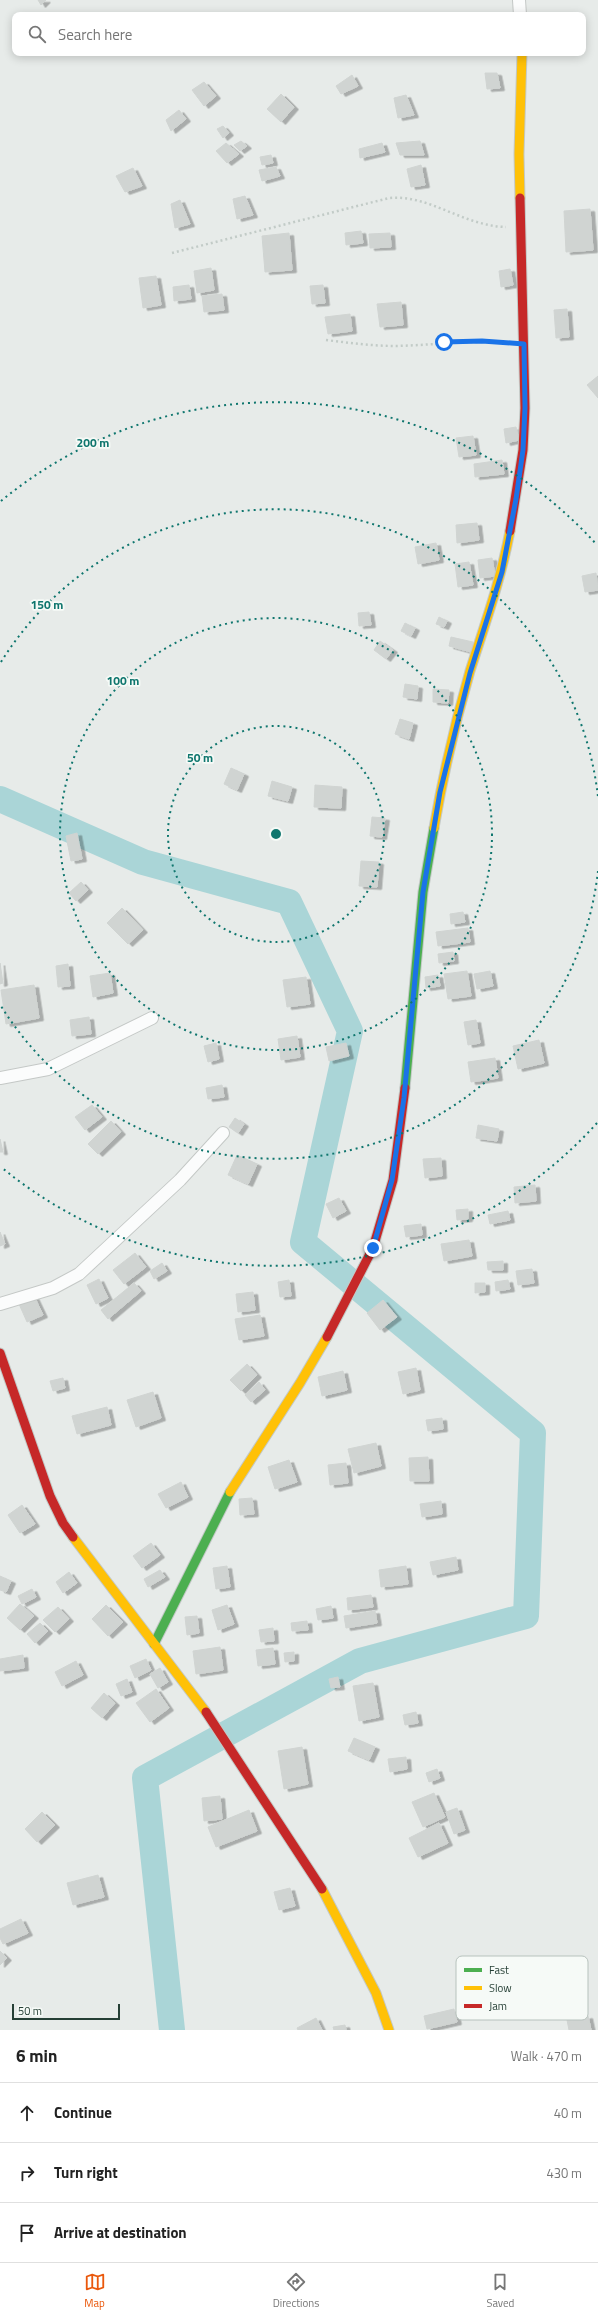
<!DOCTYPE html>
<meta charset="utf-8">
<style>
body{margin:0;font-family:"Titillium Web",sans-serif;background:#f2f2f2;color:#222}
.scale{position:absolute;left:12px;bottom:10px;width:108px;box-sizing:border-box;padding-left:4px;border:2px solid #253f35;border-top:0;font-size:11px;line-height:14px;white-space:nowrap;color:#253f35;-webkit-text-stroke:3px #f6faf7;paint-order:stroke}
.stop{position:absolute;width:12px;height:12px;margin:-9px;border:3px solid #1a73e8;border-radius:50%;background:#fff}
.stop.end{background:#1a73e8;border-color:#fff;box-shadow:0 1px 4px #0008}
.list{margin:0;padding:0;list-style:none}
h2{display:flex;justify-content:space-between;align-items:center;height:52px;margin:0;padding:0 16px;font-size:17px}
h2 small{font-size:13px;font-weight:400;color:#767676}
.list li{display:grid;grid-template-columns:26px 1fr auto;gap:12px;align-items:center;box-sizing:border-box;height:60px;padding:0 16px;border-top:1px solid #e0e0e0}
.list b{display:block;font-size:15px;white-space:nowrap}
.list em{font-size:13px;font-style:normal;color:#767676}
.icon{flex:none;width:22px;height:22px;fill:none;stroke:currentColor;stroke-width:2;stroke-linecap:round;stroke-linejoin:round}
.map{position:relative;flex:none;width:598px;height:2030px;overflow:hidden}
.search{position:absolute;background:#fff;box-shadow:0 2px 10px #0003;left:12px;right:12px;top:12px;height:44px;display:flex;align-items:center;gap:10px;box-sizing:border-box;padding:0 14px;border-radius:8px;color:#767676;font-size:15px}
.sheet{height:232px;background:#fff}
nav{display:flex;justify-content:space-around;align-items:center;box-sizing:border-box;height:56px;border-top:1px solid #e0e0e0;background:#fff;font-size:11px;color:#767676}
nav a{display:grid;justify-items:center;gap:2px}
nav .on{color:#ea580c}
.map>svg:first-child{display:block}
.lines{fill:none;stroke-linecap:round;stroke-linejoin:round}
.river{stroke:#aad5d7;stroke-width:26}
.building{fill:#d0d4d2;stroke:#d0d4d2;filter:url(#shadow)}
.street-casing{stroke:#c4c8c6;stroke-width:14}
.fast-casing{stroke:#c3c9c6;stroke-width:11}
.slow-casing{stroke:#c3c9c6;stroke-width:11}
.jam-casing{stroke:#c3c9c6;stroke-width:11}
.path{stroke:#c2cbc7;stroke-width:2.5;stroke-dasharray:2 3;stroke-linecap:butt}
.street{stroke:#fbfcfc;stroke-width:12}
.fast{stroke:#4caf50;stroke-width:9}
.slow{stroke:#ffc107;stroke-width:9}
.jam{stroke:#c62828;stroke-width:9}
.route{stroke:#1a73e8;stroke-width:5}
.ring{fill:none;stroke:#0f766e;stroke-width:2;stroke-dasharray:2 4}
.key{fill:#f6faf7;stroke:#b7c2bd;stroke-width:1}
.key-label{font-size:11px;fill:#253f35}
.centre{fill:#0f766e;stroke:#f6faf7;stroke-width:2}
.ring-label{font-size:12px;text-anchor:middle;font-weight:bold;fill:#0f766e;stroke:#f6faf7;stroke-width:3.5;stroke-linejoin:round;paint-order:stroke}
</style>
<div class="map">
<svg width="598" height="2030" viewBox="0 0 598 2030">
<defs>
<filter id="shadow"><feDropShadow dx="4.5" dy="2.5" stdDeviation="0" flood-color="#0004"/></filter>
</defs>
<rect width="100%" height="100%" fill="#e7ebe9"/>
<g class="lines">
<!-- river -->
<path class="river" d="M0,799L143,862L289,902L350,1031L303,1242L533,1433L526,1616L360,1661L145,1778L172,2030"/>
</g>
<!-- building -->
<path class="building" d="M38,0H46L41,5Z
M485,73H497L500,88L487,89Z
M352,75L358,86L341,94L336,86Z
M204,82L216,96L204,106L192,90Z
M281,94L294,107L281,122L267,109Z
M406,95L414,115L398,118L394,98Z
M179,110L186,119L171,131L166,120Z
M223,126L229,133L223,138L217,129Z
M241,141L247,146L240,151L234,145Z
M420,141L424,155H400L396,143Z
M226,143L239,154L227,163L216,151Z
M382,143L385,152L360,158L359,149Z
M271,155L273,163L262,165L260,157Z
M421,165L425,185L411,187L407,169Z
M276,167L280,176L262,181L259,170Z
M133,168L142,186L125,192L116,176Z
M245,196L253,215L237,219L233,199Z
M180,200L190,224L175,228L171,204Z
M590,209L593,250L566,252L564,211Z
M361,231L363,243L346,245L345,233Z
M289,233L292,270L265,272L262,236Z
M390,233L391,247L370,248L369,234Z
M211,268L214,290L197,293L194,271Z
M510,269L513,285L501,287L499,271Z
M156,276L161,305L143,308L139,278Z
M189,285L191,299L174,301L173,287Z
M323,285L325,303L312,304L310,286Z
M222,294L224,310L204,312L202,296Z
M401,302L403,325L380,327L377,304Z
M567,309L569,337L556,338L554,310Z
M350,314L352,331L328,334L325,317Z
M598,376V398L587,385Z
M516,427L519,440L506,443L504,429Z
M473,436L476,455L459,457L456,438Z
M502,460L504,474L475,477L474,464Z
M477,523L479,540L457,543L456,525Z
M436,543L439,560L418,564L415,547Z
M492,558L495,576L480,578L478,560Z
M469,562L473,585L458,587L455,564Z
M596,573L598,590L585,592L582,576Z
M369,612L371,625L359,626L358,613Z
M439,617L447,621L444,627L436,624Z
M405,623L415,628L411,636L401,631Z
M451,637L473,642L471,652L449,646Z
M380,641L393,650L386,659L374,650Z
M405,684L418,686L417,699L403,697Z
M433,689L449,690L448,703L433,702Z
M400,719L413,723L409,739L395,734Z
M231,768L244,774L237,790L224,784Z
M272,781L292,787L288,801L268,796Z
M315,785L342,787L341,808L314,807Z
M372,817L385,818L382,837L370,836Z
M77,833L82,859L71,861L66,836Z
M361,861L379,862L377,887L359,886Z
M81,882L88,890L76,901L69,893Z
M122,908L143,930L128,944L107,923Z
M463,912L465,922L451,924L450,914Z
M468,928L470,942L438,946L436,932Z
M453,952L454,961L439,963L438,954Z
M0,963L3,983L0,984Z
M68,964L70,986L58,987L56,966Z
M467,971L471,996L448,999L444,974Z
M490,971L493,986L477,989L474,974Z
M110,973L113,993L93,997L90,976Z
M438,975L440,986L426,988L425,977Z
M306,977L310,1004L287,1007L283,980Z
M34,985L39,1018L6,1024L1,990Z
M89,1017L91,1034L72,1036L70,1020Z
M476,1020L480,1043L468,1045L464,1022Z
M297,1036L300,1057L281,1060L278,1039Z
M539,1040L544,1063L518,1069L513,1046Z
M216,1043L219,1059L208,1062L204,1046Z
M346,1043L349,1056L329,1061L326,1047Z
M495,1058L498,1078L471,1082L468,1062Z
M222,1085L224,1097L208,1099L206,1088Z
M92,1105L102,1117L85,1130L75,1117Z
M235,1118L244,1124L238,1133L229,1127Z
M111,1121L121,1132L98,1154L88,1144Z
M478,1125L499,1129L497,1141L476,1138Z
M0,1139L3,1152H0Z
M237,1155L257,1164L248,1184L228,1175Z
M441,1158L442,1176L425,1178L423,1159Z
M535,1185L536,1201L515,1203L514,1187Z
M339,1198L346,1211L333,1218L326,1204Z
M468,1209V1219L457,1220L456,1210Z
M508,1211L510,1220L490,1224L488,1215Z
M421,1224L422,1235L406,1237L404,1226Z
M0,1232L5,1244L0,1246Z
M469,1240L472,1256L444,1261L441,1244Z
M135,1253L146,1267L124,1284L113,1270Z
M503,1261V1270H488L487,1262Z
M162,1263L167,1271L154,1279L150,1271Z
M532,1269L534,1283L518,1285L516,1271Z
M99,1279L108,1298L96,1304L87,1285Z
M289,1280L291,1296L280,1297L278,1282Z
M508,1280L510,1289L496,1291L495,1282Z
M134,1283L141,1291L108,1319L101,1310Z
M475,1283H485V1292L475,1293Z
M253,1292L255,1310L238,1312L236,1294Z
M34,1296L43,1315L27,1322L19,1304Z
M383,1300L397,1317L380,1330L367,1313Z
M260,1315L264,1336L239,1340L235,1319Z
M247,1364L257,1375L241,1391L230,1380Z
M416,1368L420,1390L403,1394L398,1372Z
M343,1371L347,1390L322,1396L318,1377Z
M63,1378L65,1388L53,1391L50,1381Z
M259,1382L265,1390L251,1402L245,1395Z
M153,1392L161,1418L136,1427L127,1400Z
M107,1407L111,1425L77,1434L72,1416Z
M442,1418L443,1429L428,1431L426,1420Z
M376,1443L381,1466L354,1473L348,1449Z
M428,1457L429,1481H410L409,1458Z
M289,1460L297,1482L275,1489L268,1467Z
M346,1463L348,1483L330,1485L328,1465Z
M181,1482L188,1497L166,1508L158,1494Z
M252,1498L254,1514L240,1515L239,1499Z
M441,1501L442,1514L422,1517L420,1504Z
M22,1505L35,1524L20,1533L8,1515Z
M151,1543L160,1555L142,1568L133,1556Z
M456,1557L458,1570L433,1575L430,1562Z
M227,1566L230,1587L216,1589L213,1568Z
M406,1566L408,1584L381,1587L379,1570Z
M160,1570L165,1577L148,1587L144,1579Z
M69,1572L77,1583L63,1593L56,1582Z
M0,1576L11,1581L6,1592L0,1590Z
M32,1589L36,1597L22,1604L18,1596Z
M371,1595L373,1607L348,1610L347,1598Z
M20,1604L34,1616L20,1630L7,1618Z
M106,1605L123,1622L108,1636L92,1619Z
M227,1605L234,1624L218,1630L212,1610Z
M331,1606L333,1618L318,1620L316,1609Z
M58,1607L69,1619L55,1632L43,1620Z
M375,1611L377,1623L346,1628L344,1616Z
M197,1616L199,1633L187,1635L185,1617Z
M307,1621L308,1630L292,1631L291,1623Z
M40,1623L48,1631L35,1643L27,1634Z
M273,1628L274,1641L261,1642L259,1630Z
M220,1647L223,1670L196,1674L193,1651Z
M273,1648L275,1664L258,1666L256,1650Z
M294,1652V1661L285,1662L284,1653Z
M23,1655L24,1668L0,1671V1659Z
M146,1659L151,1670L135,1678L130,1666Z
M76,1661L83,1675L62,1686L55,1672Z
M160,1668L168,1682L158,1688L150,1674Z
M338,1677L340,1687L331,1688L329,1679Z
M127,1679L132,1692L121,1696L116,1684Z
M373,1683L379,1717L359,1721L353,1686Z
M156,1689L169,1708L150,1722L136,1703Z
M104,1693L115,1703L102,1718L91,1708Z
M416,1712L418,1723L405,1725L403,1715Z
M354,1738L375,1747L369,1760L348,1751Z
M302,1747L308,1784L284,1789L278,1751Z
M406,1757L407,1769L390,1772L388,1759Z
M437,1769L440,1778L429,1782L426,1773Z
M434,1793L445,1817L423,1827L412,1802Z
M220,1796L222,1819L204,1821L202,1798Z
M457,1808L465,1830L454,1834L446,1812Z
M249,1810L257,1831L216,1847L208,1827Z
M42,1812L55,1825L37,1842L25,1829Z
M439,1823L448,1843L418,1857L409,1838Z
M98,1875L104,1897L73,1905L67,1883Z
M290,1888L295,1906L279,1910L274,1892Z
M21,1919L28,1933L3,1944L0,1938V1929Z
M0,1951L7,1958L0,1965Z
M454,2009L457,2022L427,2029L424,2016Z
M588,2016L591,2030H569L567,2020Z
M316,2018L322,2030H298L297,2028Z
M345,2025L346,2030H334L333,2027Z"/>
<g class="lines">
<!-- street casing -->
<g class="street-casing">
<path id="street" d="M519,0L520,15
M0,1078L48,1069L152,1018
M0,1304L53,1288L79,1274L180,1180L223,1133"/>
</g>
<!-- fast casing -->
<g class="fast-casing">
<path id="fast" d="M405,1088L423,892L434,828
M154,1644L230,1492"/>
</g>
<!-- slow casing -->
<g class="slow-casing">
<path id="slow" d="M520,198L519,154L522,53
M434,828C443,776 455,723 470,671C485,624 501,579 510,531
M230,1492L300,1383L327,1337
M73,1537L206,1712
M322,1889L376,1993L389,2030"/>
</g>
<!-- jam casing -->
<g class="jam-casing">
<path id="jam" d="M510,531L523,450L525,408L520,198
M327,1337L373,1248L393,1180L405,1088
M0,1353L50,1496L63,1523L73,1537
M206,1712L322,1889"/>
</g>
<!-- path -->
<path class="path" d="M172,253L389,198C429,194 463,226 506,227
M326,340C350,343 373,346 396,346C434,345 471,340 509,343"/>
<!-- street -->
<use href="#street" class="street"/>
<!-- fast -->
<use href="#fast" class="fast"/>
<!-- slow -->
<use href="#slow" class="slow"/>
<!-- jam -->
<use href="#jam" class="jam"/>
</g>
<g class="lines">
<!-- route -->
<path class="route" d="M373,1248L392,1180L404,1098L423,892L440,792L470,673L502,572L516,499L523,450L525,408L524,344L482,341L444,342"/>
</g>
<!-- distance rings -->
<g class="ring">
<circle cx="276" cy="834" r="108"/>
<circle cx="276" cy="834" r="216"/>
<path d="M598 871A324 324 0 0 1 1 1006M1 662A324 324 0 0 1 598 797"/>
<path d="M597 1123A432 432 0 0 1 1 1167M1 501A432 432 0 0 1 597 545"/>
</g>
<!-- legend -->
<rect x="456" y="1956" width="132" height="64" rx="6" class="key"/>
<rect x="464" y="1968" width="18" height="4" fill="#4caf50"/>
<rect x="464" y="1986" width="18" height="4" fill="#ffc107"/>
<rect x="464" y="2004" width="18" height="4" fill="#c62828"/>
<g class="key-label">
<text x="489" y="1974">Fast</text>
<text x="489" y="1992">Slow</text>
<text x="489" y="2010">Jam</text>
</g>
<circle cx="276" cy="834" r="6" class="centre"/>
<g class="ring-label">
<text x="93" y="447">200 m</text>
<text x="47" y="609">150 m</text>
<text x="123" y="685">100 m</text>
<text x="200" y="762">50 m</text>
</g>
</svg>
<div class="scale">50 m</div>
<div class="stop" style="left:444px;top:342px"></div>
<div class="stop end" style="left:373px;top:1248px"></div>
<div class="search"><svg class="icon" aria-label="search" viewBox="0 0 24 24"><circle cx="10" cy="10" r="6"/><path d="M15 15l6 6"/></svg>Search here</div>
</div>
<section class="sheet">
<h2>6 min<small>Walk · 470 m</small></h2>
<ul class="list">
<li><svg class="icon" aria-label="ahead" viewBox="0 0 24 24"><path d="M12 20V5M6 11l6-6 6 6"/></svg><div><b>Continue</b></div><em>40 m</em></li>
<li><svg class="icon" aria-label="right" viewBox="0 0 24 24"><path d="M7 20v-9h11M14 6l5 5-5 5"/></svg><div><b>Turn right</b></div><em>430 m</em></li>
<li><svg class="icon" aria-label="arrive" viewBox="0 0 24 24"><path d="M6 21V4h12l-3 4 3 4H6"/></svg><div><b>Arrive at destination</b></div></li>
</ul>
</section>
<nav>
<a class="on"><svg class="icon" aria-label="map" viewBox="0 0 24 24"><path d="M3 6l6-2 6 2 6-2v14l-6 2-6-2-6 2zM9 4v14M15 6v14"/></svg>Map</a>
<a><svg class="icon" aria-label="directions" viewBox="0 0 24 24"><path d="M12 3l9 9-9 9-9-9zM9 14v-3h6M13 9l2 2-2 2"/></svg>Directions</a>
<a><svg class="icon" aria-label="saved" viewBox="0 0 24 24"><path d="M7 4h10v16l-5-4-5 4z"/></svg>Saved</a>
</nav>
